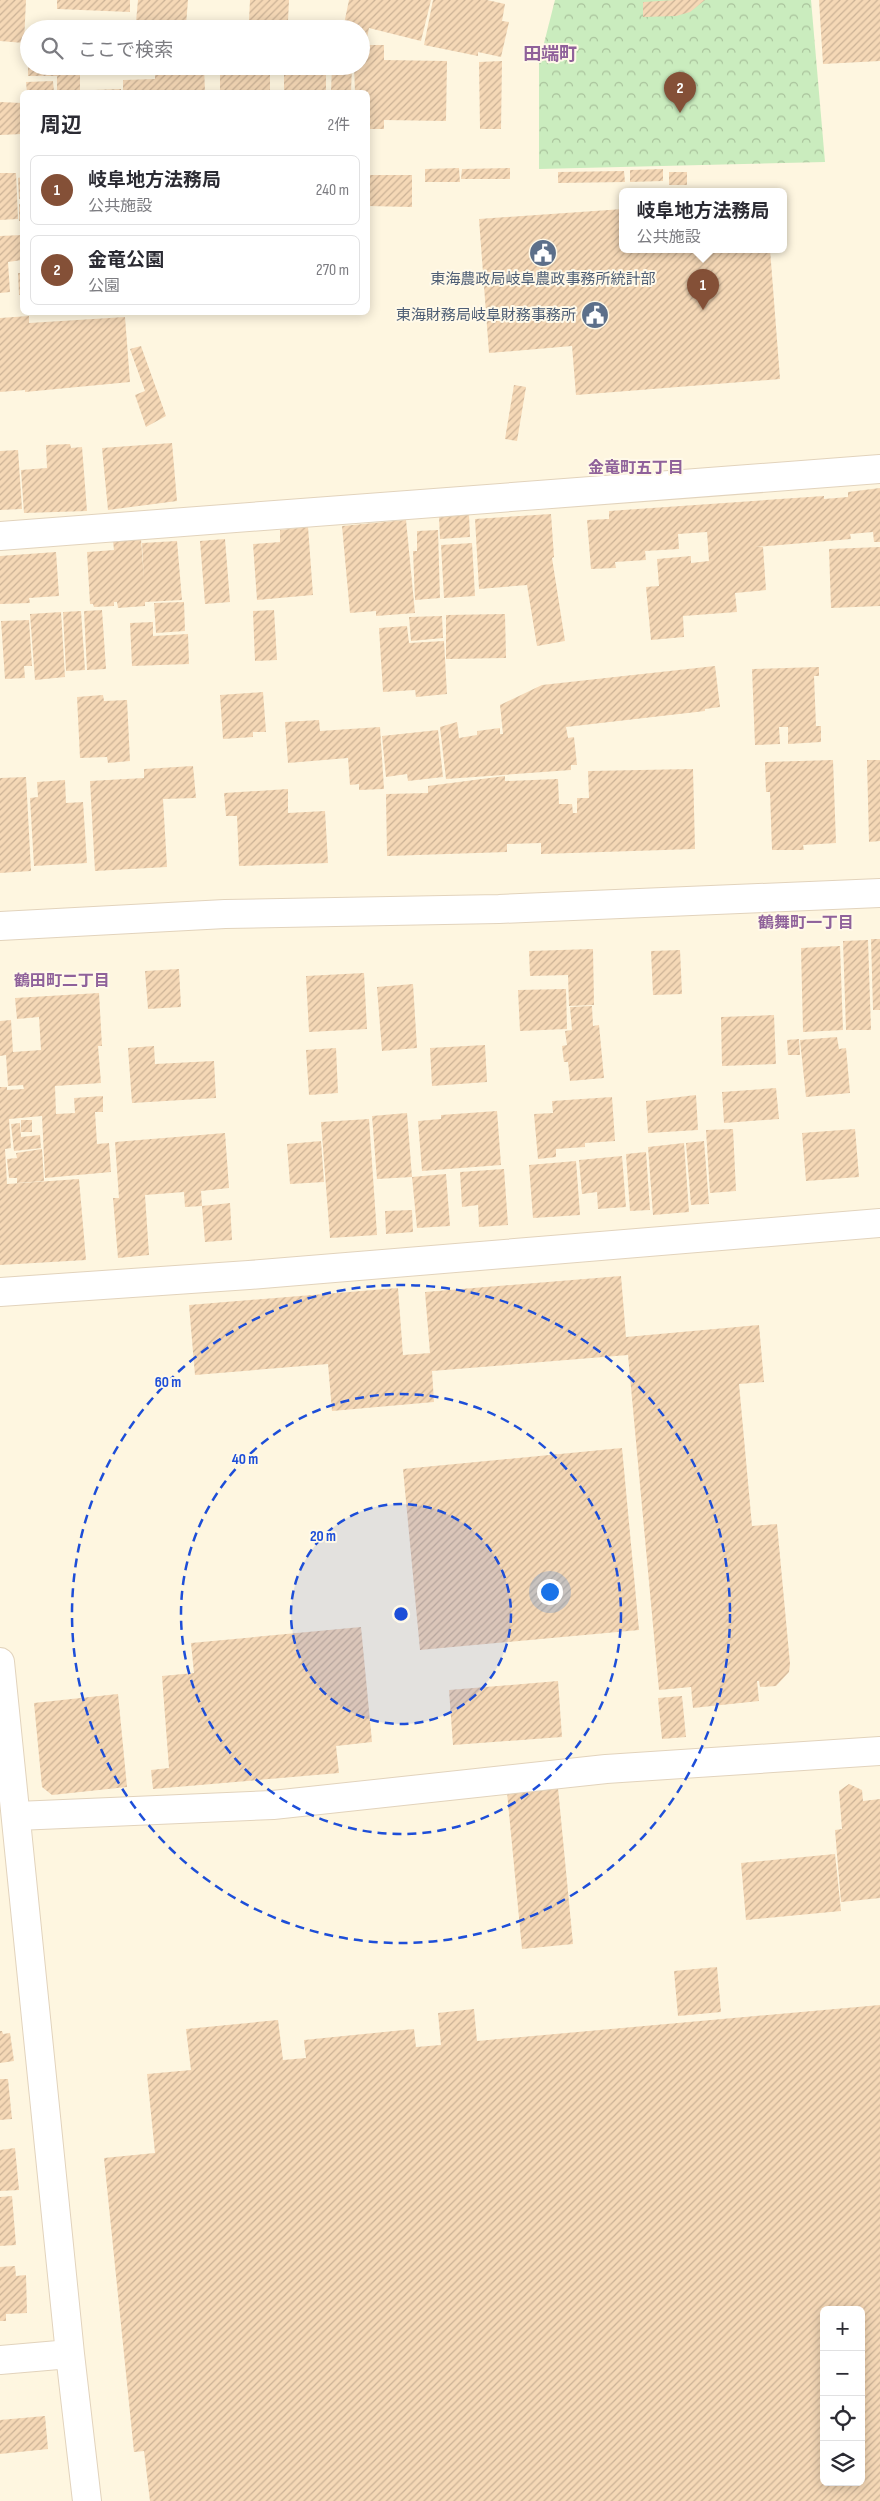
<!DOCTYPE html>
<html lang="ja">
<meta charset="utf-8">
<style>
body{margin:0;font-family:"Sofia Sans Condensed","Noto Sans JP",sans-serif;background:#f7f7f7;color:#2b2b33}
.controls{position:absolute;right:15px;bottom:15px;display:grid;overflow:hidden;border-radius:8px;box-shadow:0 2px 12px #0003}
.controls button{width:45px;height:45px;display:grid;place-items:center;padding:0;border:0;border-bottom:1px solid #e1e1e2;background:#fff;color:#2b2b33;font:25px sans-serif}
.you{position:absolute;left:549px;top:1591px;width:18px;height:18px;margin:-12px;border:4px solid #fff;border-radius:50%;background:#1a73e8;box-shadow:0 0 0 8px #1a73e833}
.badge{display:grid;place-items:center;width:32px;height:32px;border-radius:50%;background:#845037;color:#fff;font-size:16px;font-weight:700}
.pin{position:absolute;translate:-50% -41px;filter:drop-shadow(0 1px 2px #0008)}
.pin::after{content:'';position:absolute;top:26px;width:18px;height:15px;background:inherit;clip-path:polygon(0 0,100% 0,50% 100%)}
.popup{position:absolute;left:619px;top:188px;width:168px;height:65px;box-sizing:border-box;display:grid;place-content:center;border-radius:8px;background:#fff;filter:drop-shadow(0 1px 4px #0005);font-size:16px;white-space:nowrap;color:#7c7c81}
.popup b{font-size:19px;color:#2b2b33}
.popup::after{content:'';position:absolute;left:50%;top:100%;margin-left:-10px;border:10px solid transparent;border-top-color:#fff}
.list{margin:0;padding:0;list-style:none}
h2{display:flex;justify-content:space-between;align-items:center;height:65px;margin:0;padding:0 20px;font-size:21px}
h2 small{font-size:16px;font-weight:400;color:#7c7c81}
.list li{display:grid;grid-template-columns:32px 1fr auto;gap:15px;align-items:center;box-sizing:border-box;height:70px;margin:0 10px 10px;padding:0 10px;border:1px solid #e1e1e2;border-radius:8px}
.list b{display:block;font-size:19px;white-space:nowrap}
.list p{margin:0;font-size:16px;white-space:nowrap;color:#7c7c81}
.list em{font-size:16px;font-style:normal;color:#7c7c81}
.icon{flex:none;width:28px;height:28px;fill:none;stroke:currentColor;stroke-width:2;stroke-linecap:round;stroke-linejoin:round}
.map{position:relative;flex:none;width:880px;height:2501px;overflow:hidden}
.search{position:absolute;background:#fff;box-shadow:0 2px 12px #0003;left:20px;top:20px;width:350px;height:55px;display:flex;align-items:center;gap:12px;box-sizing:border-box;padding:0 18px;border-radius:28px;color:#7c7c81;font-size:19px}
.panel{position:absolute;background:#fff;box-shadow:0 2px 12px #0003;left:20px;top:90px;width:350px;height:225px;border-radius:8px}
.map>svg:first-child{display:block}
.park{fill:url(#park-crowns)}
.building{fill:url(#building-hatch);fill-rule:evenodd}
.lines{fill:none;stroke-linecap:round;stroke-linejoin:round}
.minor-casing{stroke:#e2d3bc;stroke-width:30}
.minor{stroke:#fff;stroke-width:28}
.ring{fill:none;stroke:#1d4ed8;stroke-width:2.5;stroke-dasharray:9 6}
.labels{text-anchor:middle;stroke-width:4;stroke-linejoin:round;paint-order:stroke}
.service-label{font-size:15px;fill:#4e5e75;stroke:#fff9e8}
.neighbourhood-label{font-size:16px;font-weight:bold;fill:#8f619a;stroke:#fff9e8}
.quarter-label{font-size:18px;font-weight:bold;fill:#8f619a;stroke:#fff9e8}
.centre{fill:#1d4ed8;stroke:#fff9e8;stroke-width:2.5}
.ring-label{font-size:15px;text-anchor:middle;font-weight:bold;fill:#1d4ed8;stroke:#fff9e8;stroke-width:4;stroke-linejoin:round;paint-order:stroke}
</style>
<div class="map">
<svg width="880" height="2501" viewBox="0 0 880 2501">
<defs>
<pattern id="park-crowns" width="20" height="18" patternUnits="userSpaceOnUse" patternTransform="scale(1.25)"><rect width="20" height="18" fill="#caecbe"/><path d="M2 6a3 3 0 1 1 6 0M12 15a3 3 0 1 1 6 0" fill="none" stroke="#a9c29c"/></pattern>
<pattern id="building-hatch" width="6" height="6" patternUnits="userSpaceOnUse" patternTransform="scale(1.25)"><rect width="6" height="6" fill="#f5d8b6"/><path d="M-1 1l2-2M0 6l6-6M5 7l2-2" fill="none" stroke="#cbb296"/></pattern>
</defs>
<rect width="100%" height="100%" fill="#fef6e0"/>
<!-- park -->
<path class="park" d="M555,0H811L825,162L539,169V63Z"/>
<!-- building -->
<path class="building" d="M0,0H26L24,43L0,41Z
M57,0H130V12L57,9Z
M138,0H188L186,25L136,22Z
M250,0H289L288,21H249Z
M349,0H431L421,41L369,28L367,38L361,37V29H343Z
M433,0H487L505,4L502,21L509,22L501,57L478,52V56L424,45Z
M676,0H705L690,12L676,16L643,17V2Z
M819,0H880V61L823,64Z
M226,25H240L241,29H226Z
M361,45H384V60L447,61L446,121L384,120V129H368V92H355L354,66H361Z
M502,61L501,129H480L479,62Z
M28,66H80V92H57V76H28Z
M155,66H204L205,92H123V80L155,79Z
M220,66H270V92H220Z
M284,66H326V92H284Z
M332,66H352L351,92H331Z
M53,81L54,92H27L26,82Z
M121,89V92H94V90Z
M0,102L22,103V134L0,135Z
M459,168L460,182H425V169Z
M510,168V179H461L462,169Z
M663,169V181L630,182V170Z
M624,171L625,182L558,183V172Z
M669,172H687V185H669Z
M0,173H16L18,219L0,220Z
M368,175H412V207L368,206Z
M22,177V199H19L18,178Z
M19,204H22V221H19Z
M623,209V249H770L780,379L576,395L572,346L489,353L479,219Z
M22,235V260L8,262L10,292L0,293V236Z
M18,273H22V295H19Z
M29,316V323L125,317L130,382L25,392V390L0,392V318Z
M141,346L166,416L146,427L135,395L145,391L130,349Z
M514,385L526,387L517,441L505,439Z
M172,443L177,501L108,510L102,448Z
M70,444L71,448L82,447L87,511L24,513L21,470L47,468L46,445Z
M18,450L22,509L0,510V451Z
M880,488V542H874L873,532L850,534L851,539L755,547H763L766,590L735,593L737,612L683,616L684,637L651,640L646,587L659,586L657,559L691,556V563L709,561L707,532L678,534L679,549L645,551L646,560L615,562L616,568L591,569L587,520L609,519V511L824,496V499L848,497V492Z
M469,514L470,537L440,539L439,517Z
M551,514L554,557L552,558L565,641L537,646L527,585L479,589L475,519Z
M406,520L415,613L376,616V611L350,613L342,526Z
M308,527L313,595L257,600L253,544L280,542V530Z
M438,530L440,598L415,600L413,551H417V531Z
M141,539L144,579L142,543L177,541L182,600L145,602V606L118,608L117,602H114V606L94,607L93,604H90L87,552L114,550L113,541Z
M225,539L230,602L205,604L200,541Z
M472,543L475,596L444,598L441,545Z
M880,547V606L831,608L829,549Z
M56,552L59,596L29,598L30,603L0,604V556Z
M184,602L185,631L156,633L154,603Z
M102,610L106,669L87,670L84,611Z
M274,610L277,660L255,661L253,611Z
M81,611L85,670L66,671L63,612Z
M61,612L65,677L35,680L30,614Z
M505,614L506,658L446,659V615Z
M442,616L443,638L411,641L409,617Z
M29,620L32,666H24L25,678L5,679L1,621Z
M153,622V636L188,634L189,664L132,666L130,623Z
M407,626L409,643L444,641L447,694L416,697L415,690L383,692L379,628Z
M715,666L720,707L705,709V711L566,727L568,738L574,737L577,765H571V770L446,779L440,727L457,722L459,738L477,735V731L500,728V734H503L500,705L542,685Z
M819,667V676H814L816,726H821V742L788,744V727H779L780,744L755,745L752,669Z
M263,692L266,732H253V737L223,739L220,695Z
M103,695L104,701L127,700L130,761L108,763L107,757L80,758L77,697Z
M319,720L320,731L380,727L384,789L359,790V784L350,785L348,758L288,763L285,722Z
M438,730L443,777L408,781L407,774L386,777L382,736Z
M833,760L836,843L803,845L804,850H772L770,792H766L765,762Z
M867,760H880V841L869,842Z
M193,766L196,798L163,799L167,867L95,871L90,781L144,778V769Z
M693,769L695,849L541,854V843L507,844V852L387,856L386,794L428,793V786L505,776V781L558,779L559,804H572L573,813H577V798H589L588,771Z
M26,777L31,871L0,873V778Z
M65,780L66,803L83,802L87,863L34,866L30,798L38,797L37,782Z
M288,789V813L325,811L328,863L239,866L237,816H226L224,793Z
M871,939H880V1010H873Z
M868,940L871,1030H846L843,941Z
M840,946L843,1030L803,1032L801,948Z
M593,949L594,1005L569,1006L568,975L530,976L529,951Z
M680,950L682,994L653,995L651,951Z
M179,969L181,1007L148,1009L145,971Z
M364,973L367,1029L309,1032L306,976Z
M413,984L417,1048L382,1051L377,987Z
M566,989L567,1029L520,1031L518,990Z
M99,993L102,1046H98L101,1083L55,1086L56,1114L75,1113L74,1098L103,1096V1112H95L97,1144L109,1143L111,1172L45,1178L42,1116L9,1119L11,1148L5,1149L7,1184L79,1179L86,1260L0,1265V1087H7V1090L24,1089L23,1085L8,1086L6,1055L0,1056V1021L11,1020L13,1052L41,1050L39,1017L17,1019L15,998Z
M592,1006L593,1026L599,1025L604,1078L570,1081L568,1062H564L562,1046L567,1045L565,1031L572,1030L570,1007Z
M774,1015L776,1064L722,1066L721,1017Z
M837,1037L839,1049L846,1048L850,1093L806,1097L800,1040Z
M799,1039L800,1055H788L787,1040Z
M485,1045L487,1082L432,1086L430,1048Z
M154,1046L155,1064L214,1061L216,1098L132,1103L128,1048Z
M336,1048L338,1093L309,1095L306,1050Z
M776,1088L779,1119L724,1123L722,1092Z
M696,1095L698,1130L648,1133L646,1101Z
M612,1097L615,1141L585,1143V1147L556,1149V1157L538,1159L534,1114L553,1113L552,1101Z
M497,1111L501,1165L422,1171L418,1121L441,1119V1115Z
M407,1113L412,1177L377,1179L372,1116Z
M369,1119L377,1235L330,1238L321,1122Z
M21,1120H32V1132H21Z
M20,1123L21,1137L40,1135L41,1148L14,1151L11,1124Z
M733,1129L736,1191L710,1193L706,1130Z
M855,1129L859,1177L806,1181L802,1133Z
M225,1133L229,1188L201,1191L202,1206L185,1207L184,1192L145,1195L149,1255L118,1258L113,1198H119L115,1142Z
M321,1141L324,1182L290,1184L287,1144Z
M704,1141L709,1204L691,1205L686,1143Z
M684,1143L689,1212L653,1215L648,1147Z
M42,1149L44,1181L17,1183V1178H9L7,1159L17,1158L16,1153Z
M646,1152L650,1210L630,1211L626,1154Z
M622,1156L626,1207L598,1209L597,1192L582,1194L579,1160Z
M576,1161L580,1215L533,1218L529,1165Z
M504,1169L508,1225L479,1227L478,1205L462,1207L460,1172Z
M446,1174L450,1226L417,1228L412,1177Z
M230,1203L232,1240L205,1242L202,1206Z
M412,1210L413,1232L386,1234L385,1211Z
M621,1276L626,1337L759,1325L764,1382L739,1384L752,1526L777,1524L790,1664L789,1672L776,1686L760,1687L759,1681H757L759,1701L693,1708L691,1687L659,1690L628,1355L432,1371L434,1402L332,1411L328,1364L195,1375L189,1305L398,1288L403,1355L430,1353L425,1292Z
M622,1448L639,1630L420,1650L403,1469Z
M361,1627L372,1742L336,1746L339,1773L153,1789L151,1770L169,1768L162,1676L194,1673L191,1643Z
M558,1681L562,1737L453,1745L449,1690Z
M118,1694L127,1787L52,1795L42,1787L34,1703Z
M682,1696L686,1737L662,1739L658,1698Z
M849,1784L862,1790L863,1801L880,1799V1898L841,1902L835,1830L842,1829L839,1791Z
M558,1788L573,1944L522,1949L507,1792Z
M835,1854L841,1911L746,1920L741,1863Z
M717,1967L721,2012L678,2016L674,1971Z
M880,2005V2501H150L144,2451L134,2452L104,2158L155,2153L147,2074L191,2070L186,2029L278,2020L283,2060L306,2058L304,2040L414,2029L416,2047L441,2045L438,2013L474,2009L477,2041ZM824,2310H861V2482H824Z
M0,2031H2L3,2034L10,2033L14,2061L0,2063Z
M0,2079H8L12,2119L0,2120Z
M15,2148L19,2190L0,2191V2150Z
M12,2196L16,2245L0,2246V2197Z
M15,2266L16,2276L26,2275L27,2313L6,2314V2321H0V2267Z
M45,2416L48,2449L0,2454V2420Z"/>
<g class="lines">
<!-- minor casing -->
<g class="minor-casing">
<path id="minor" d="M0,536L880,469
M0,926L225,914L499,909L880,893
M0,1292L249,1275L880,1223
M0,1662L70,2354L87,2501
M17,1816L273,1805L606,1769L880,1751
M0,2360L70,2354"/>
</g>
<!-- minor -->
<use href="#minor" class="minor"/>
</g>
<!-- distance rings -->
<circle cx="401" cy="1614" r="110" fill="#1d4ed8" fill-opacity=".12"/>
<g class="ring">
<circle cx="401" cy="1614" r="110"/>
<circle cx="401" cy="1614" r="220"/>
<circle cx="401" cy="1614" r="329"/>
</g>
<!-- icons -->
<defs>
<g id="civic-disc" transform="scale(1.4375)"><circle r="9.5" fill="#5c6f8a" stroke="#fff9e8"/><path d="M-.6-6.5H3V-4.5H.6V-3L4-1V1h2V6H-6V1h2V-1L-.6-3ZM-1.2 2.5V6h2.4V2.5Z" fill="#fff"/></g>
</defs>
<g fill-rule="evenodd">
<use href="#civic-disc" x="543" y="253"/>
<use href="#civic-disc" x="595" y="315"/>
</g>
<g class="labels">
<!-- service labels -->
<g class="service-label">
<text x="543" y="284">東海農政局岐阜農政事務所統計部</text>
<text x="576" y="320" text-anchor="end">東海財務局岐阜財務事務所</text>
</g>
<!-- neighbourhood labels -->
<g class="neighbourhood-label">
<text x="636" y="473">金竜町五丁目</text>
<text x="806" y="928">鶴舞町一丁目</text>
<text x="62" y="986">鶴田町二丁目</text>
</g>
<!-- quarter labels -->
<g class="quarter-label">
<text x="550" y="60">田端町</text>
</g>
</g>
<circle cx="401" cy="1614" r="8" class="centre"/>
<g class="ring-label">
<text x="168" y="1387">60 m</text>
<text x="245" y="1464">40 m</text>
<text x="323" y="1541">20 m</text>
</g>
</svg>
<div class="controls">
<button>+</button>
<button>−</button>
<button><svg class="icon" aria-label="locate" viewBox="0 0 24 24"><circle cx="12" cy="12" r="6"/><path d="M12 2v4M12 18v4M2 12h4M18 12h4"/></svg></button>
<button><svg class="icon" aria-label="layers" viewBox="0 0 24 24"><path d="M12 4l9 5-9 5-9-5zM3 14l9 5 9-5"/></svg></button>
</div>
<div class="you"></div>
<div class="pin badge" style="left:703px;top:310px">1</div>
<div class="popup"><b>岐阜地方法務局</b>公共施設</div>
<div class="pin badge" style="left:680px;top:113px">2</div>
<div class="search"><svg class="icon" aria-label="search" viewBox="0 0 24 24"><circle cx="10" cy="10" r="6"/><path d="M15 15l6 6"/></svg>ここで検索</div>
<section class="panel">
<h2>周辺<small>2件</small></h2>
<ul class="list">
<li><span class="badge">1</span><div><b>岐阜地方法務局</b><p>公共施設</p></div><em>240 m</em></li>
<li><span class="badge">2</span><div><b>金竜公園</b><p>公園</p></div><em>270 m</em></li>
</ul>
</section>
</div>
